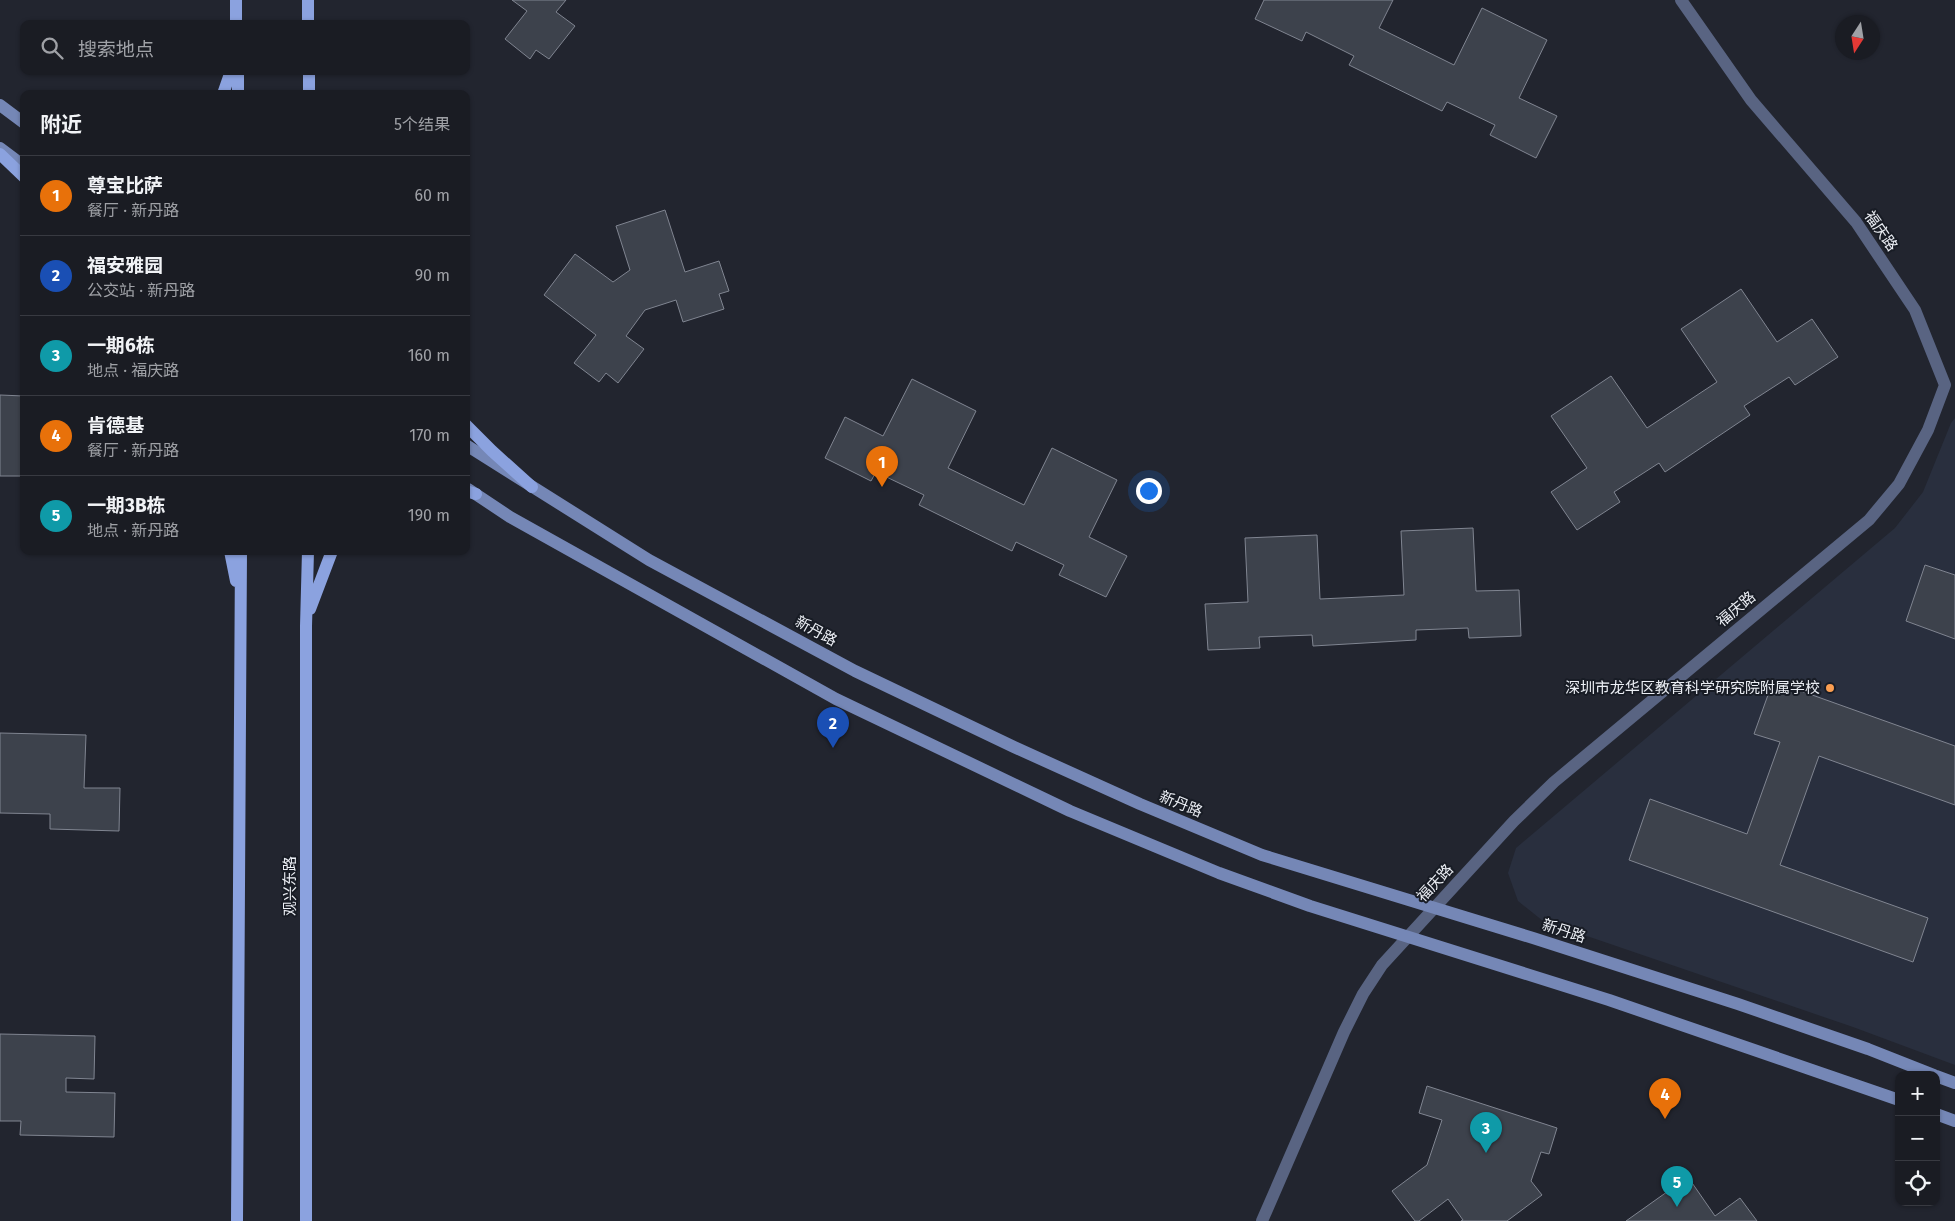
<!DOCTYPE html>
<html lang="zh">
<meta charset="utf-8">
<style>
body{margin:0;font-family:"Fira Sans","Noto Sans SC",sans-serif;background:#272930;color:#f1f3f6}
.controls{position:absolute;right:15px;bottom:15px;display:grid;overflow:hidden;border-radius:10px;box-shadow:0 1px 4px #0004}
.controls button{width:45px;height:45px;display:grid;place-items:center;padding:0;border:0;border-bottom:1px solid #383a41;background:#1a1c23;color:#f1f3f6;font:25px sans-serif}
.compass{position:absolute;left:1835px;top:15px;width:45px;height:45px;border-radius:50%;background:#1a1c23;box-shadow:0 1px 4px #0004;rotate:192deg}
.you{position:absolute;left:1148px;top:490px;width:18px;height:18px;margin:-12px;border:4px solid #fff;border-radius:50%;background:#1a73e8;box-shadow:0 0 0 8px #1a73e833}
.badge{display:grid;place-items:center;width:32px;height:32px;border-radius:50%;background:#0b8043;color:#fff;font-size:16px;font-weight:700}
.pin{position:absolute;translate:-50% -41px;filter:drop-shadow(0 1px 2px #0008)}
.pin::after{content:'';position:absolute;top:26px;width:18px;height:15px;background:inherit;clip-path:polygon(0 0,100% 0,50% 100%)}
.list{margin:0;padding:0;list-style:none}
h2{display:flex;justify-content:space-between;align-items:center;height:65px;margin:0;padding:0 20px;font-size:21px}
h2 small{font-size:16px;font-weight:400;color:#9fa1a6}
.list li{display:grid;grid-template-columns:32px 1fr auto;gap:15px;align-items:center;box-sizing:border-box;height:80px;padding:0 20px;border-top:1px solid #383a41}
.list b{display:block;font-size:19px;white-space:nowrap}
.list p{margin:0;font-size:16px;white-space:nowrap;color:#9fa1a6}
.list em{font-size:16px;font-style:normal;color:#9fa1a6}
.icon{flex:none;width:28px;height:28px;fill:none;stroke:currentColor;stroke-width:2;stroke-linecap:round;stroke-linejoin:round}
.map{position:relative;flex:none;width:1955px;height:1221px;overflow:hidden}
.search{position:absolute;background:#1a1c23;box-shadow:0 1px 4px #0004;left:20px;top:20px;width:450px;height:55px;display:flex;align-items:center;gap:12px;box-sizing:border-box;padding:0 18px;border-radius:10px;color:#9fa1a6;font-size:19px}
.panel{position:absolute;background:#1a1c23;box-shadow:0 1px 4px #0004;left:20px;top:90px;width:450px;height:465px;border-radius:10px}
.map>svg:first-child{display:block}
.built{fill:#292f3e}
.building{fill:#3d424c;stroke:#808591}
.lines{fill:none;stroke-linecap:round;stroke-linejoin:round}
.street{stroke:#596482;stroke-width:12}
.secondary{stroke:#7587b6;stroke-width:12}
.primary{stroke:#8ba2df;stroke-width:12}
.poi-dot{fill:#fb9e51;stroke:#181c25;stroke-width:2}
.labels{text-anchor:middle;stroke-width:4;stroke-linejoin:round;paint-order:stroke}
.street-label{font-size:15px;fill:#ebeef4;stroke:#181c25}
.poi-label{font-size:15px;fill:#ebeef4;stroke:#181c25;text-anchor:end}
</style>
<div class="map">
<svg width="1955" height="1221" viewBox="0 0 1955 1221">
<rect width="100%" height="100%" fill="#22252f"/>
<!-- built -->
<path class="built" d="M1955,418V1065L1853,1027L1543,921L1518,901L1508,873L1516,848L1895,528L1923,492L1951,423Z"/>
<!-- building -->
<path class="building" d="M512,0H566L556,12L575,26L549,59L536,50L530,59L505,39L527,11Z
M1264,0H1393L1379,28L1454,65L1482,8L1547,40L1519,98L1557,116L1536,158L1490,135L1495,125L1447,102L1442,111L1349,65L1354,56L1306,32L1302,41L1255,19Z
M665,210L685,272L719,261L729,291L719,294L724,309L683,322L676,300L645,310L626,336L644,349L618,383L606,373L599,382L574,363L596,335L544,295L575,254L613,282L630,270L616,226Z
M1741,289L1777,342L1812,319L1838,357L1795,385L1789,377L1744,406L1750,415L1665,472L1659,463L1614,492L1620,502L1577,530L1551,492L1587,468L1551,416L1611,376L1647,428L1717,382L1681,329Z
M912,379L976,411L948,468L1024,505L1052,448L1117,480L1089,537L1127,556L1106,597L1059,575L1064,565L1016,542L1012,551L919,505L924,495L876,472L871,481L825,458L845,417L883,436Z
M0,395L24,396V476H0Z
M1473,528L1476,591L1519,590L1521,636L1469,638L1468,628L1416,630V640L1313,646L1312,635L1259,637L1260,648L1208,650L1205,604L1248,602L1245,538L1317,535L1320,599L1404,595L1401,531Z
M1925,565L1955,575V639L1906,621Z
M1773,681L1955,746V805L1819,756L1780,865L1928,918L1913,962L1629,860L1650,799L1747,834L1780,742L1754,734Z
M0,733L86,735L84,788H120L119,831L50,829V814L0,813Z
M0,1034L95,1036L94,1079L66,1078V1092L115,1093L114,1137L20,1135L21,1121H0Z
M1427,1086L1557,1128L1549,1154L1541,1152L1531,1181L1542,1195L1507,1221H1461L1463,1220L1448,1199L1419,1221H1415L1392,1191L1427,1165L1442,1120L1419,1113Z
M1688,1177L1715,1216L1740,1198L1757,1221H1626Z"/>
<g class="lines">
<!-- street -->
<path class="street" d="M1262,1221L1344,1032L1363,994L1382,965L1514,821L1554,782L1869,520L1899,484L1928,430L1945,385L1915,310L1856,222L1751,100L1681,0"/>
<!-- secondary -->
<path class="secondary" d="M0,105L24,123
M0,148L24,166
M466,445L649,560L855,671L1014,747L1140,804L1262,855L1533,938L1738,1004L1868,1049L1934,1075
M468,489L510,517L836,699L1070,811L1219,873L1310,906L1609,1000L1899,1100
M1936,1076L1955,1083
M1936,1114L1955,1121"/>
<!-- primary -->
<path class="primary" d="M236,0V24
M308,0V24
M238,71V94
M309,71V94
M223,94L231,71
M0,154L24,177
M466,425L492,451L532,487
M466,491L476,494
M230,551L236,581
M310,609L332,551
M237,1221L241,551
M306,1221V626L308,551"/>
</g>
<!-- markers -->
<circle class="poi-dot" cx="1830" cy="688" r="5"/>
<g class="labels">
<!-- street labels -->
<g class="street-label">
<text transform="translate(1881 231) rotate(55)" y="5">福庆路</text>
<text transform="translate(1736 609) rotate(-40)" y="5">福庆路</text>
<text transform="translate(816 631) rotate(29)" y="5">新丹路</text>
<text transform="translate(1181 804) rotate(22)" y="5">新丹路</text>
<text transform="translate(1435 883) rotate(-47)" y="5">福庆路</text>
<text transform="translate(290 886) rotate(-90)" y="5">观兴东路</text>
<text transform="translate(1564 931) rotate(18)" y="5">新丹路</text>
</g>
<!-- poi labels -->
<g class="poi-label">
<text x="1820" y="693">深圳市龙华区教育科学研究院附属学校</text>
</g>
</g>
</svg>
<div class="controls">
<button>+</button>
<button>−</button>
<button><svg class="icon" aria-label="locate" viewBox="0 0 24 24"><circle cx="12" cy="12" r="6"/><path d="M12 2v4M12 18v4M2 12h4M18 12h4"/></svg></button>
</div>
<svg class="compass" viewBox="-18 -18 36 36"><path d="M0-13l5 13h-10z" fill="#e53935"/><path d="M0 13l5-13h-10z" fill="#9fa1a6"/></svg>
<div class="you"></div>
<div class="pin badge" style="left:882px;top:487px;background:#e8710a">1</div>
<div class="pin badge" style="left:833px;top:748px;background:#1a4fb4">2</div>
<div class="pin badge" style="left:1486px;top:1153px;background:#0f9aa8">3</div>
<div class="pin badge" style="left:1665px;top:1119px;background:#e8710a">4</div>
<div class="pin badge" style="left:1677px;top:1207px;background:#0f9aa8">5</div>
<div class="search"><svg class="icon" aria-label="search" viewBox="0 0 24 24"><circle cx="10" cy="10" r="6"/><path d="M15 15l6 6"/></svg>搜索地点</div>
<section class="panel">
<h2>附近<small>5个结果</small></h2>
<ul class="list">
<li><span class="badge" style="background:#e8710a">1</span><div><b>尊宝比萨</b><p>餐厅 · 新丹路</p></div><em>60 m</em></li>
<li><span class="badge" style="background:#1a4fb4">2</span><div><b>福安雅园</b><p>公交站 · 新丹路</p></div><em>90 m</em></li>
<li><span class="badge" style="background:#0f9aa8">3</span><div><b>一期6栋</b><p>地点 · 福庆路</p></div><em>160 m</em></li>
<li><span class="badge" style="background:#e8710a">4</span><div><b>肯德基</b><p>餐厅 · 新丹路</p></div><em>170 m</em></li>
<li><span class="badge" style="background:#0f9aa8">5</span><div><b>一期3B栋</b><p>地点 · 新丹路</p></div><em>190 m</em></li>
</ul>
</section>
</div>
